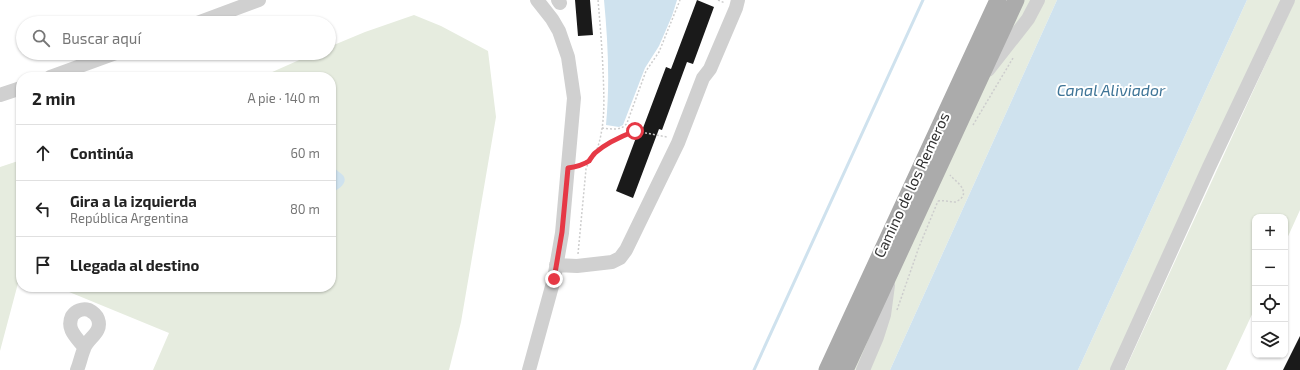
<!DOCTYPE html>
<html lang="es">
<meta charset="utf-8">
<style>
body{margin:0;font-family:"Exo 2",sans-serif;background:#f6f6f6;color:#222}
.controls{position:absolute;right:12px;bottom:12px;display:grid;overflow:hidden;border-radius:8px;box-shadow:0 1px 3px #0004}
.controls button{width:36px;height:36px;display:grid;place-items:center;padding:0;border:0;border-bottom:1px solid #e0e0e0;background:#fff;color:#222;font:20px sans-serif}
.stop{position:absolute;width:12px;height:12px;margin:-9px;border:3px solid #e63946;border-radius:50%;background:#fff}
.stop.end{background:#e63946;border-color:#fff;box-shadow:0 1px 4px #0008}
.list{margin:0;padding:0;list-style:none}
h2{display:flex;justify-content:space-between;align-items:center;height:52px;margin:0;padding:0 16px;font-size:17px}
h2 small{font-size:13px;font-weight:400;color:#767676}
.list li{display:grid;grid-template-columns:26px 1fr auto;gap:12px;align-items:center;box-sizing:border-box;height:56px;padding:0 16px;border-top:1px solid #e0e0e0}
.list b{display:block;font-size:15px;white-space:nowrap}
.list p{margin:0;font-size:13px;white-space:nowrap;color:#767676}
.list em{font-size:13px;font-style:normal;color:#767676}
.icon{flex:none;width:22px;height:22px;fill:none;stroke:currentColor;stroke-width:2;stroke-linecap:round;stroke-linejoin:round}
.map{position:relative;flex:none;width:1300px;height:370px;overflow:hidden}
.search{position:absolute;background:#fff;box-shadow:0 1px 3px #0004;left:16px;top:16px;width:320px;height:44px;display:flex;align-items:center;gap:10px;box-sizing:border-box;padding:0 14px;border-radius:22px;color:#767676;font-size:15px}
.panel{position:absolute;background:#fff;box-shadow:0 1px 3px #0004;left:16px;top:72px;width:320px;height:220px;border-radius:16px}
.map>svg:first-child{display:block}
.green{fill:#e6ecdf}
.water{fill:#cfe2ee}
.lines{fill:none;stroke-linecap:round;stroke-linejoin:round}
.stream{stroke:#cfe2ee;stroke-width:3}
.building{fill:#1a1a1a}
.path{stroke:#cdcdcd;stroke-width:1.5;stroke-dasharray:2 2;stroke-linecap:butt}
.minor{stroke:#d0d0d0;stroke-width:14}
.major{stroke:#ababab;stroke-width:17}
.route{stroke:#e63946;stroke-width:5}
.labels{text-anchor:middle;stroke-width:4;stroke-linejoin:round;paint-order:stroke}
.street-label{font-size:15px;fill:#333;stroke:#fff}
.water-label{font-size:16px;font-style:italic;fill:#3f7597;stroke:#fff}
</style>
<div class="map">
<svg width="1300" height="370" viewBox="0 0 1300 370">
<rect width="100%" height="100%" fill="#fff"/>
<!-- green -->
<path class="green" d="M1020,0H1057L890,370H853Z
M1247,0H1282L1112,370H1078Z
M1295,0H1300V210L1285,243V217H1255V308L1226,370H1125Z
M414,15L441,26L488,51L496,117L461,322L449,370H153L169,333L57,287H331V77H261L315,53H329V47L365,32Z
M21,160V272L0,351V167Z"/>
<!-- water -->
<path class="water" d="M604,0H677L672,16L659,46L645,68L623,125L619,127L606,125C610,83 608,42 604,0Z
M1057,0H1247L1078,370H890Z
M331,167C335,167 336,170 339,172C352,180 340,189 331,193Z"/>
<g class="lines">
<!-- stream -->
<path class="stream" d="M754,370L923,0"/>
</g>
<!-- building -->
<path class="building" d="M575,0H590L593,35L578,36Z
M697,0L714,7L693,64L687,62L662,130L659,129L633,198L616,191L637,135L640,136L666,67L671,69Z
M1300,336V370H1283Z"/>
<g class="lines">
<!-- path -->
<path class="path" d="M718,0L725,3
M973,125L1013,58
M602,128C611,129 622,131 627,123L646,71L659,52L680,0
M595,153L620,137L635,131L667,137
M580,165C587,162 593,158 596,152C606,126 604,97 603,70C602,47 600,23 598,0
M938,201C944,200 949,202 955,202C958,201 961,199 963,196C966,187 955,181 950,175
M578,254L586,169L589,161
M897,310L919,247L938,201"/>
<!-- minor -->
<path class="minor" d="M558,0L560,3
M197,23L259,0
M988,70L1028,19L1038,0
M50,77L116,53
M0,95L21,88
M556,265L577,266L612,262L620,258L626,250L678,143L703,78L710,69L736,8L738,0
M77,370C80,363 81,356 84,349C87,338 103,333 98,319C96,314 93,312 89,310C82,308 76,311 72,316C66,329 76,337 84,347
M529,370L554,279L562,233L574,98L568,57L559,31L552,19L537,0
M863,370L877,337L884,315L888,285
M1117,370L1209,167L1288,0"/>
<!-- major -->
<path class="major" d="M827,370L998,0
M845,370L1016,0"/>
</g>
<g class="lines">
<!-- route -->
<path class="route" d="M554,279L562,232L568,168C575,167 583,165 589,161C591,158 593,155 595,153C605,144 622,136 635,131"/>
</g>
<g class="labels">
<!-- street labels -->
<g class="street-label">
<text transform="translate(912 185) rotate(-65)" y="5">Camino de los Remeros</text>
</g>
<!-- water labels -->
<g class="water-label">
<text x="1111" y="96">Canal Aliviador</text>
</g>
</g>
</svg>
<div class="controls">
<button>+</button>
<button>−</button>
<button><svg class="icon" aria-label="locate" viewBox="0 0 24 24"><circle cx="12" cy="12" r="6"/><path d="M12 2v4M12 18v4M2 12h4M18 12h4"/></svg></button>
<button><svg class="icon" aria-label="layers" viewBox="0 0 24 24"><path d="M12 4l9 5-9 5-9-5zM3 14l9 5 9-5"/></svg></button>
</div>
<div class="stop" style="left:635px;top:131px"></div>
<div class="stop end" style="left:554px;top:279px"></div>
<div class="search"><svg class="icon" aria-label="search" viewBox="0 0 24 24"><circle cx="10" cy="10" r="6"/><path d="M15 15l6 6"/></svg>Buscar aquí</div>
<section class="panel">
<h2>2 min<small>A pie · 140 m</small></h2>
<ul class="list">
<li><svg class="icon" aria-label="ahead" viewBox="0 0 24 24"><path d="M12 20V5M6 11l6-6 6 6"/></svg><div><b>Continúa</b></div><em>60 m</em></li>
<li><svg class="icon" aria-label="left" viewBox="0 0 24 24"><path d="M17 20v-9H6M10 6l-5 5 5 5"/></svg><div><b>Gira a la izquierda</b><p>República Argentina</p></div><em>80 m</em></li>
<li><svg class="icon" aria-label="arrive" viewBox="0 0 24 24"><path d="M6 21V4h12l-3 4 3 4H6"/></svg><div><b>Llegada al destino</b></div></li>
</ul>
</section>
</div>
